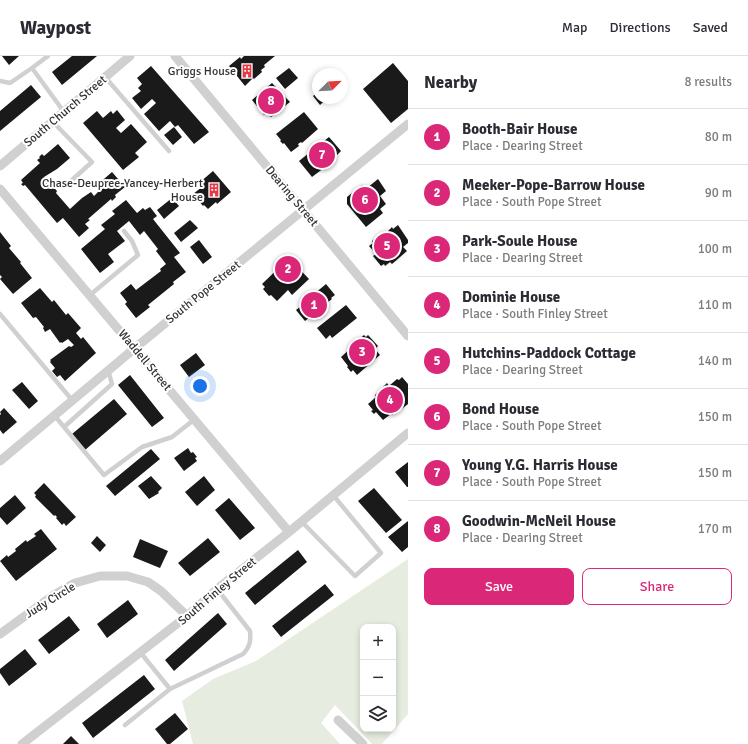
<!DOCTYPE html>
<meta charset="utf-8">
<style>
body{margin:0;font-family:Signika,sans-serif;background:#f2f2f3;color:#2b2b33}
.controls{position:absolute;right:12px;bottom:12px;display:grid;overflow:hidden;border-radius:8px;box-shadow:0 2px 6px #0003}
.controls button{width:36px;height:36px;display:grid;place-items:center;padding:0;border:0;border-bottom:1px solid #e1e1e2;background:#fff;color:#2b2b33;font:20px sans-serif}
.compass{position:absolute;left:312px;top:12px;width:36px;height:36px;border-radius:50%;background:#fff;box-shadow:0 2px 6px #0003;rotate:66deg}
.you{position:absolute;left:200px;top:330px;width:14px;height:14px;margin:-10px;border:3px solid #fff;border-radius:50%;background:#1a73e8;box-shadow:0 0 0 6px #1a73e833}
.badge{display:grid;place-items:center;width:26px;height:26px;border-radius:50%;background:#db2777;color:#fff;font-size:13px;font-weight:700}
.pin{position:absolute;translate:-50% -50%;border:2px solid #fff;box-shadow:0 1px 4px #0006}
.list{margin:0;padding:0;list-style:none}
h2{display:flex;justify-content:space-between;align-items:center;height:52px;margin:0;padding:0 16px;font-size:17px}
h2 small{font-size:13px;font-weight:400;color:#7c7c81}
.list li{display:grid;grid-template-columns:26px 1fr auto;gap:12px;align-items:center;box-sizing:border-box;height:56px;padding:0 16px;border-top:1px solid #e1e1e2}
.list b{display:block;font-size:15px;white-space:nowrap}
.list p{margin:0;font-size:13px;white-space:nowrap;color:#7c7c81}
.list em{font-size:13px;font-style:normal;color:#7c7c81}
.actions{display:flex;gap:8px;padding:12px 16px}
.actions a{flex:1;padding:9px 0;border:1px solid #db2777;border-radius:8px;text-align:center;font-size:14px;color:#db2777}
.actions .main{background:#db2777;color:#fff}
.icon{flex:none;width:22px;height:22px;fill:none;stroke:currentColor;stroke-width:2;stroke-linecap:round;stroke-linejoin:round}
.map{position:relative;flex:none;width:408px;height:688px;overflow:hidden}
header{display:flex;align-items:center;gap:24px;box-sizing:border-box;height:56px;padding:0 20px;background:#fff;border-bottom:1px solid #e1e1e2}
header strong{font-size:19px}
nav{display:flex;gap:22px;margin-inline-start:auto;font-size:14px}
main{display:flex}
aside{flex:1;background:#fff}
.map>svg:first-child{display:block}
.green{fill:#e6ecdf;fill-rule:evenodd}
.building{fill:#1a1a1a}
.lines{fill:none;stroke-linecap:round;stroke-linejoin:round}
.lane{stroke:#d0d0d0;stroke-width:4.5}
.street{stroke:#d0d0d0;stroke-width:9}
.labels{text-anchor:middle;stroke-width:4;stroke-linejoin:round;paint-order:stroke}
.poi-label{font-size:12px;fill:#333;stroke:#fff;text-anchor:end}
.street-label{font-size:12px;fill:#333;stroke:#fff}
</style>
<header>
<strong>Waypost</strong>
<nav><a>Map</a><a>Directions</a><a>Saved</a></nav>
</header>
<main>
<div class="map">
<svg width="408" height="688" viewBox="0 0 408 688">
<rect width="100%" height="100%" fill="#fff"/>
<!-- green -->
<path class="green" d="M408,503V658L382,688H372L335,649L321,667L340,688H193L182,645L213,623L256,605ZM363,571H393V673H363Z"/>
<!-- building -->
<path class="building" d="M2,0H19L9,9Z
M72,0H97L62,29L52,16Z
M244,0H275L264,9L265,11L261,14L262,16L254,23L253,22L245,30L229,10L240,1L241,3Z
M393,7L408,25V53L391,67L363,33Z
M151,10L209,76L194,88L178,69L175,71L170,65L159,75L144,58L156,47L152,43L141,53L132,42L141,35L138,32L142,28L137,22Z
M289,12L298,22L285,33L276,22Z
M272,27L290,46L271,61L267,57L264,59L252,44Z
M31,29L41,41L0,75V55Z
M318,36V42H328L320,49L313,40Z
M117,54L125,64L116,72L121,77L131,68L147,86L135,97L139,101L123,114L83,67L97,55L103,62L111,55L113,58Z
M304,56L318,73L302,87L301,86L298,88L299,90L291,96L284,87L283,88L280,85L281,84L276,78Z
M174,71L182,81L173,89L164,79Z
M329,81L341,95L332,104L333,105L312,121L299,105Z
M58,88L70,102L57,113L44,121L57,135L56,137L70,153L82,142L91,136L94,140L101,133L97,129L112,116L125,131L115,139L116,141L112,145L111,143L88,163L90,164L85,168L89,172L79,181L63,162L57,167L25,129L23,130L21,128L23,127L21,124L40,107L37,104L40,102L39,101L42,98L44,100Z
M213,115L231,136L217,148L216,146L208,153L204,149L203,150L193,138L202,131L199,127Z
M378,123L386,135L380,140L386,148L380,153L383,157L366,171L347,148V141L362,129L367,132Z
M172,142L179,150L164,163L157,154Z
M126,144L137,157L143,152L145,154L150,151L157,160L153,163L180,197L174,201L186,216L173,226L174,228L148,249L150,251L136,262L125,248L127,246L120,237L131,228L136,234L161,215L160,213L166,208L156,195L158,193L144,175L140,179L129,165L117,175L125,185L108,198L114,206L100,217L81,193L105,173L101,169L115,158L112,155Z
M190,164L198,172L181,186L174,177Z
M398,169L408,184V187L403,191L407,195L392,208L390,206L385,210L384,208L381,210L373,200L376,198L369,190L373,187L372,185L380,178L382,181L392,171L393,173Z
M0,176L11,190L9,192L21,206L20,207L32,222L13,238L0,223L2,221L0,219Z
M199,184L212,201L203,208L190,191Z
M289,202L309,223L292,239L288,234L277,245L271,239L269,240L263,233L265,231L262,228Z
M326,228L335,239L331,242L332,243L305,265L296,254L309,244L308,243Z
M40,232L52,246L54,244L66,259L68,257L81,272L76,277L81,283L83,281L96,297L65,325L60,319L57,321L52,315L55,312L50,306L51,305L50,304L65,293L69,290L71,291L74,289L68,283L62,287L61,286L60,287L50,273L45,276L43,272L44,271L36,261L33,262L21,247Z
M346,249L357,262L332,282L330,279L326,283L317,272Z
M364,279L366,281L368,279L378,290L375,293L380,299L357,319L353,314L351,316L347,311L348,310L341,301L350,293L349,292Z
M196,297L205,309L189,321L180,309Z
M130,319L164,362L152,371L118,329Z
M402,321L408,328V348L399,355L398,354L392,359L391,358L383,364L376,356L374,358L371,355L373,354L368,348L376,341L375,339L387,327L389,330L397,323L399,324Z
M22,326L38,345L29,353L12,334Z
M114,343L127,358L85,394L72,378Z
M4,352L17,366L3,378L0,374V359L1,358L0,356Z
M188,392L191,397L193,396L197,401L195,402L197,405L184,415L174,402Z
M151,393L160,403L115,440L106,430Z
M408,406V431H407L395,416Z
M151,420L162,432L158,436L159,437L149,443L138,430Z
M204,420L215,434L197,450L185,436Z
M44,427L76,461L66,470L64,467L62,469L56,462L57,461L55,459L54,460L35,441L36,439L34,437Z
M374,432L402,464L386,477L358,445Z
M15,439L26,452L7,469L0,461V452Z
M229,442L255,472L240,484L215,454Z
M408,465V491L402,496L388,481Z
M41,473L57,493L16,525L0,505L7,499L8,501L16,495L15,493L26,484L27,486L36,480L34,478Z
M97,480L106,489L100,496L91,487Z
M208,482L220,496L190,520L178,507Z
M140,483L168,495L160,512L133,501Z
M298,494L307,506L255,549L245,537Z
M325,528L334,539L281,581L272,570Z
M128,544L138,558L107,582L97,568Z
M218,557L227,568L174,615L165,604Z
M69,560L80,574L49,598L38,584Z
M25,593L37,608L9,630L0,617V613Z
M144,619L155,633L93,682L82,667Z
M175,657L188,673L170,688H167L155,673Z
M71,680L79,688H63Z"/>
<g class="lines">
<!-- lane -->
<path class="lane" d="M32,12L48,0
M105,21L169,95
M0,25L10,27L32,12L64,56
M52,65L92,106L72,124
M90,239L138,199L132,185L124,175
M0,258L72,344
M54,359L104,419L142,391L172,381L195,363
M64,371L112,328L108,314
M302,466L355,520L381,497L333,439
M140,596L170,633
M125,669L170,633L243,598C250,591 251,585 250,575L217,533"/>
<!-- street -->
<path class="street" d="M175,0L408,280
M0,110L130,0
M0,133L289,476
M0,405L135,292L408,68
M0,578L54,539L75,527L100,520H127L148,526L161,535L187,560
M338,664L363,688
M22,688L187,560L217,533L289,476L408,377"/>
</g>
<!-- icons -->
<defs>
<g id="building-bare" transform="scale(1.08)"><path d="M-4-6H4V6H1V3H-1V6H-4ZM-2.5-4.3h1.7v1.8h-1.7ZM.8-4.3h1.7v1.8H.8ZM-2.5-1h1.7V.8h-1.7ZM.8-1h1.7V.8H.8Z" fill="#e63946" stroke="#fff" stroke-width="2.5" paint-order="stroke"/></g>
</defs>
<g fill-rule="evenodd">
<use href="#building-bare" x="247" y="15"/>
<use href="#building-bare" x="214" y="134"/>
</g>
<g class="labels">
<!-- poi labels -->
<g class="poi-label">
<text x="236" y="19">Griggs House</text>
<text x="203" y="131">Chase-Deupree-Yancey-Herbert<tspan x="203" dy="14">House</tspan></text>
</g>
<!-- street labels -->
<g class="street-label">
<text transform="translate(65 55) rotate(-40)" y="4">South Church Street</text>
<text transform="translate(292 140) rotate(50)" y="4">Dearing Street</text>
<text transform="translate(203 236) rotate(-39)" y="4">South Pope Street</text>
<text transform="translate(145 304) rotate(50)" y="4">Waddell Street</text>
<text transform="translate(217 535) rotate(-40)" y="4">South Finley Street</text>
<text transform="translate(50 544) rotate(-32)" y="4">Judy Circle</text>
</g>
</g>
</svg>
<div class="controls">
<button>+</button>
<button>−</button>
<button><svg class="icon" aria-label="layers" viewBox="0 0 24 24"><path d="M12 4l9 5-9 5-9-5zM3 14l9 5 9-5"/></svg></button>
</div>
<svg class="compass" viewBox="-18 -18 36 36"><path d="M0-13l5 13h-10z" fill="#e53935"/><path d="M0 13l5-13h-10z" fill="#7c7c81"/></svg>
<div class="you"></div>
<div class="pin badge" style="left:314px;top:249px">1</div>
<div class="pin badge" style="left:288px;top:213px">2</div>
<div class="pin badge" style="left:362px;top:296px">3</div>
<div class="pin badge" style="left:390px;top:344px">4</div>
<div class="pin badge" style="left:387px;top:190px">5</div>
<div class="pin badge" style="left:365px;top:144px">6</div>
<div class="pin badge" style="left:322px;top:99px">7</div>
<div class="pin badge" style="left:271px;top:45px">8</div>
</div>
<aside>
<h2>Nearby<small>8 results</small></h2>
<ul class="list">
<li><span class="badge">1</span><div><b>Booth-Bair House</b><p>Place · Dearing Street</p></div><em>80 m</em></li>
<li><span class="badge">2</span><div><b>Meeker-Pope-Barrow House</b><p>Place · South Pope Street</p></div><em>90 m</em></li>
<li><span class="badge">3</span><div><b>Park-Soule House</b><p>Place · Dearing Street</p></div><em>100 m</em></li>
<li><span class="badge">4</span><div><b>Dominie House</b><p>Place · South Finley Street</p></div><em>110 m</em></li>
<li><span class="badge">5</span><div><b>Hutchins-Paddock Cottage</b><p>Place · Dearing Street</p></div><em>140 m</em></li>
<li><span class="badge">6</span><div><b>Bond House</b><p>Place · South Pope Street</p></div><em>150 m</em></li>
<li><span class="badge">7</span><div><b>Young Y.G. Harris House</b><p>Place · South Pope Street</p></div><em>150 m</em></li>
<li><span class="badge">8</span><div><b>Goodwin-McNeil House</b><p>Place · Dearing Street</p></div><em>170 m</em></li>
</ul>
<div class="actions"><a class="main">Save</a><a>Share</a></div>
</aside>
</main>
